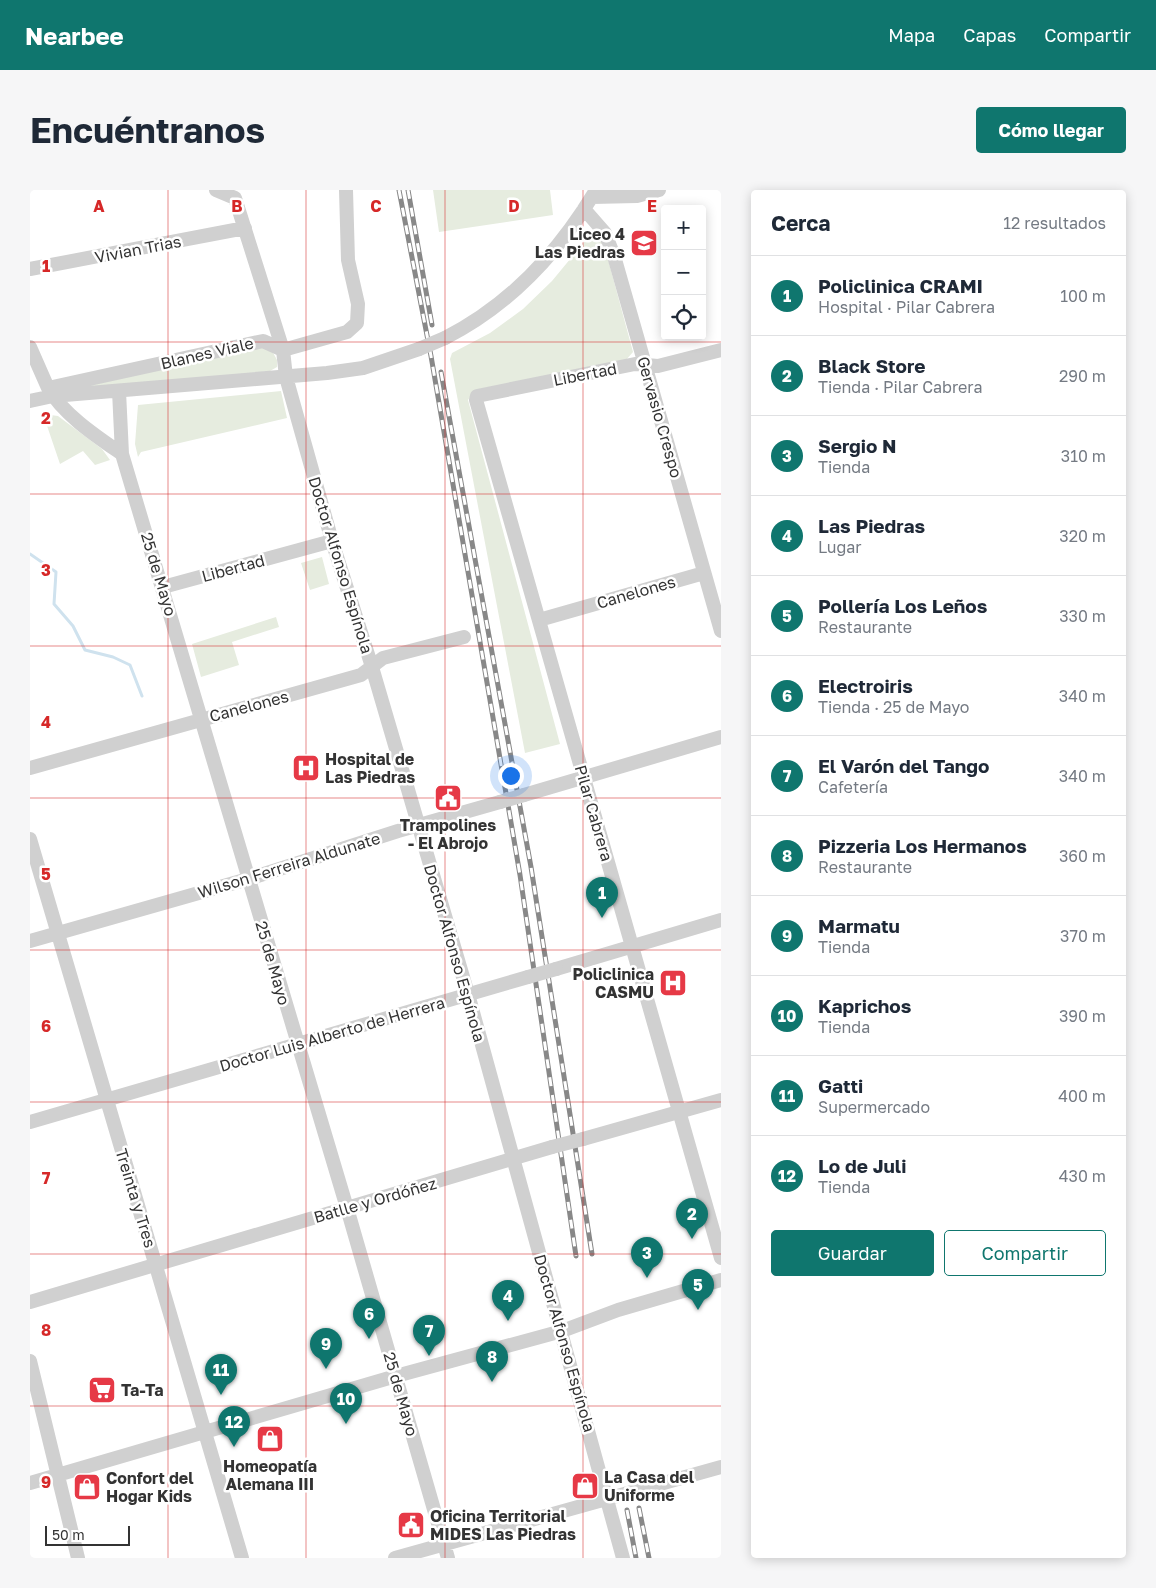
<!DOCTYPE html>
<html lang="es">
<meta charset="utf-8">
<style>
body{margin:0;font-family:"Golos Text",sans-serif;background:#f6f6f7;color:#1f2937}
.controls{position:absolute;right:15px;top:15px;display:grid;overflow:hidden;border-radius:5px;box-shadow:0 2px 12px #0003}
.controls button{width:45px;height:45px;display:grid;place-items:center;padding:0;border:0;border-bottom:1px solid #e0e1e3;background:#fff;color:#1f2937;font:25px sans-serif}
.scale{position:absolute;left:15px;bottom:12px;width:85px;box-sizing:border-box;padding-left:5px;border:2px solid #333;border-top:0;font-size:14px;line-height:18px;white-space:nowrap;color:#333;-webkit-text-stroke:4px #fff;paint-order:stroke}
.you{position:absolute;left:480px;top:585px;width:18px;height:18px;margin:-12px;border:4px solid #fff;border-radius:50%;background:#1a73e8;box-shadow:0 0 0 8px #1a73e833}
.badge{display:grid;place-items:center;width:32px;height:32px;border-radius:50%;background:#0f766e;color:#fff;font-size:16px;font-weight:700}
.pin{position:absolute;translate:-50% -41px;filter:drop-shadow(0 1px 2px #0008)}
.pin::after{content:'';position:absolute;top:26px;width:18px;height:15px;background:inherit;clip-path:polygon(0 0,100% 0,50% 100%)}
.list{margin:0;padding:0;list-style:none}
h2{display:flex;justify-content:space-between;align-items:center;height:65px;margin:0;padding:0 20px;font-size:21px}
h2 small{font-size:16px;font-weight:400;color:#747a83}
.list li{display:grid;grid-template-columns:32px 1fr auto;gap:15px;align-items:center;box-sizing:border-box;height:80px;padding:0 20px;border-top:1px solid #e0e1e3}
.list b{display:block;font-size:19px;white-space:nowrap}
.list p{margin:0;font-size:16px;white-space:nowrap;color:#747a83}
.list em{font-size:16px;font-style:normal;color:#747a83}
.actions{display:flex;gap:10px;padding:15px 20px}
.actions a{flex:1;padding:11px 0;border:1px solid #0f766e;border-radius:5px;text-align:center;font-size:18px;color:#0f766e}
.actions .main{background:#0f766e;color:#fff}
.icon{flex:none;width:28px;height:28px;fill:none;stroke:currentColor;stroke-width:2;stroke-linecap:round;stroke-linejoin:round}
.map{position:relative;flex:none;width:691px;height:1368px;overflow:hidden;border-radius:5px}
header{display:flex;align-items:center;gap:30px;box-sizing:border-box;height:70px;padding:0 25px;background:#0f766e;color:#fff}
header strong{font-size:24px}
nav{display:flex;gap:28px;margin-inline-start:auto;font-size:18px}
.intro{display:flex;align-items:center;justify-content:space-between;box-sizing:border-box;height:120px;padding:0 30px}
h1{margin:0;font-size:35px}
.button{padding:12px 22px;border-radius:5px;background:#0f766e;color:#fff;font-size:18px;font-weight:700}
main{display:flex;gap:30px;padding:0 30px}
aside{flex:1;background:#fff;border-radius:5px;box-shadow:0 2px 12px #0003}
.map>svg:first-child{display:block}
.green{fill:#e6ecdf}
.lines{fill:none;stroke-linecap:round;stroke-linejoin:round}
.stream{stroke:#cfe2ee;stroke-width:3}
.minor{stroke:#d0d0d0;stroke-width:14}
.rail-casing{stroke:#888;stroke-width:5}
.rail{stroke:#fff;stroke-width:3;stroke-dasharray:9;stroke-linecap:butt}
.minor-bridge{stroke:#d0d0d0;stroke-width:14}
.grid{fill:none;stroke:#d62828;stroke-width:1;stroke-opacity:0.55}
.labels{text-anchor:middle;stroke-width:5;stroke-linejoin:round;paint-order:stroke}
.poi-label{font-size:16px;font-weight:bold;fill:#333;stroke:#fff;text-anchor:start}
.street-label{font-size:16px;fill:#333;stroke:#fff}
.grid-label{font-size:16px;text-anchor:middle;font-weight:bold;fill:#d62828;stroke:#fff;stroke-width:5;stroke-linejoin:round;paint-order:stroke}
</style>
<header>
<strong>Nearbee</strong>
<nav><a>Mapa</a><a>Capas</a><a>Compartir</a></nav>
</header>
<div class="intro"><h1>Encuéntranos</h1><a class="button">Cómo llegar</a></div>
<main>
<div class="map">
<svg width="691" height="1368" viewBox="0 0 691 1368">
<rect width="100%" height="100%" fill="#fff"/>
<!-- green -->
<path class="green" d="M403,0H520L523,25L409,42Z
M564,47L572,50L576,62L603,162L596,170L445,200L438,210L530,554L495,563L420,169L422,163L460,143L493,119L522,91L555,51Z
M239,155L247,170V177L240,181L42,203L33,201Z
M251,201L257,228L111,262L108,267L105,254L108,215Z
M13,224L28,226L72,259L80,270L65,275L53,261L30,274Z
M292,367L299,394L280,400L271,373Z
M246,427L249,437L202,452L209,475L171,487L162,454Z"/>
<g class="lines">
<!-- stream -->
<path class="stream" d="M0,364L26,382L24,414L43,436L55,460L83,467L100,475L112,506"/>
<!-- minor -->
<path class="minor" d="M186,0L205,8L253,160L256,187L302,351L342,477L438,804L593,1368
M562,7L607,6L629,0
M554,19L575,43L584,66L691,441
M0,79L215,38
M415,148C480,115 529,62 566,0
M0,157L18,198
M691,160L628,176L605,174L447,206L446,210L691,1068
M89,201L92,264L317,1018L418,1368
M0,211L23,206L297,183L333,178L389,159
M92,264C66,246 34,225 18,198L233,151L253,160L317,142L327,133L328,114L318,70L316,0
M133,397L302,351
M509,430L674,383
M0,578L331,485L353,468L434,447
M494,605L691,547
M0,649L212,1368
M0,751L218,689L368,641L470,612
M526,779L691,730
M0,932L498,787
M553,949L691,910
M0,1112L522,957
M0,1171L48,1368
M0,1293L366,1186L532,1141L588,1120L691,1090
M365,1368L691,1277"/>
<!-- rail casing -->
<g class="rail-casing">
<path id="rail" d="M369,0L401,166L490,685L546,1066
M378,0L402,135
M411,182L501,677L562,1064
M609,1318L619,1368
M597,1320L606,1368"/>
</g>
<!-- rail -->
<use href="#rail" class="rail"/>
<!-- minor-bridge -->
<path class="minor-bridge" d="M389,159L415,148
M470,612L494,605
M498,787L526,779
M522,957L553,949"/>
</g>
<!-- grid -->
<path class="grid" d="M138,0V1368M276,0V1368M415,0V1368M553,0V1368M0,152H691M0,304H691M0,456H691M0,608H691M0,760H691M0,912H691M0,1064H691M0,1216H691"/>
<!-- icons -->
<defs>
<g id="school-square" transform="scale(1.4375)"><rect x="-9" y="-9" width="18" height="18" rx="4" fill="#e63946" stroke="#fff"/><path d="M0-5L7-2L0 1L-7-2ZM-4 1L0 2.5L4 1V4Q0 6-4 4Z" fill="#fff"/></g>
<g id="hospital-square" transform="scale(1.4375)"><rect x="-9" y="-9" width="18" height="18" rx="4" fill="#e63946" stroke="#fff"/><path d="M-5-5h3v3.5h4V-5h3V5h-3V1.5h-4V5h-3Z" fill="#fff"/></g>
<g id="civic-square" transform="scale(1.4375)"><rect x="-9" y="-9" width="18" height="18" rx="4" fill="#e63946" stroke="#fff"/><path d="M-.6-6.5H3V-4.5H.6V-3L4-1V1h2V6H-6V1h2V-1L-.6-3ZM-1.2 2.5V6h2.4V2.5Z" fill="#fff"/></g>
<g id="supermarket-square" transform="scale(1.4375)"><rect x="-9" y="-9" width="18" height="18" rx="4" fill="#e63946" stroke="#fff"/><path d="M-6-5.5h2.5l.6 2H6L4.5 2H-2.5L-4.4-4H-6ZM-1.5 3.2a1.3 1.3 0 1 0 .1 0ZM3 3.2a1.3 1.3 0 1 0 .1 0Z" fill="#fff"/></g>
<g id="shop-square" transform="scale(1.4375)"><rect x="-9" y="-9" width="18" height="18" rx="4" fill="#e63946" stroke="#fff"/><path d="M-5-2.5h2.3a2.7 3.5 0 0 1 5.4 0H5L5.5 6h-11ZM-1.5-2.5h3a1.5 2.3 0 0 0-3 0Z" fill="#fff"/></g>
</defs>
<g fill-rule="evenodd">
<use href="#school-square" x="614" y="53"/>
<use href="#hospital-square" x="276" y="578"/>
<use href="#civic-square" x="418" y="608"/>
<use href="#hospital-square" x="643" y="793"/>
<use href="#supermarket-square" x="72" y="1200"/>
<use href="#shop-square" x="240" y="1249"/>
<use href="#shop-square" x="555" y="1296"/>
<use href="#shop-square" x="57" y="1297"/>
<use href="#civic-square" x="381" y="1335"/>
</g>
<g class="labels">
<!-- poi labels -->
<g class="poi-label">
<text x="595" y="50" text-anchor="end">Liceo 4<tspan x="595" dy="18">Las Piedras</tspan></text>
<text x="295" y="575">Hospital de<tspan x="295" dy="18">Las Piedras</tspan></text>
<text x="418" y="641" text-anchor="middle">Trampolines<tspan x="418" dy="18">- El Abrojo</tspan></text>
<text x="624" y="790" text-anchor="end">Policlinica<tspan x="624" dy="18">CASMU</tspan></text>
<text x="91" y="1206">Ta-Ta</text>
<text x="240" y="1282" text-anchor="middle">Homeopatía<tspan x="240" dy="18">Alemana III</tspan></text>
<text x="574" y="1293">La Casa del<tspan x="574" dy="18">Uniforme</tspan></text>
<text x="76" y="1294">Confort del<tspan x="76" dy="18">Hogar Kids</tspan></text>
<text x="400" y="1332">Oficina Territorial<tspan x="400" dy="18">MIDES Las Piedras</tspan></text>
</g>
<!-- street labels -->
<g class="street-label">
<text transform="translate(108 59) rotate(-11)" y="6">Vivian Trias</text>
<text transform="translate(177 163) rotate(-13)" y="6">Blanes Viale</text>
<text transform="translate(555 184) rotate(-11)" y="6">Libertad</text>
<text transform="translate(630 227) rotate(74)" y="6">Gervasio Crespo</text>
<text transform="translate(311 375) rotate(73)" y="6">Doctor Alfonso Espínola</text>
<text transform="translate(203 378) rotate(-15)" y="6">Libertad</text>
<text transform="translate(129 384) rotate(73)" y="6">25 de Mayo</text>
<text transform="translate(606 402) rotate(-16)" y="6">Canelones</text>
<text transform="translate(219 516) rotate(-15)" y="6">Canelones</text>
<text transform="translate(564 623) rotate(74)" y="6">Pilar Cabrera</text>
<text transform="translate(259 675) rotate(-17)" y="6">Wilson Ferreira Aldunate</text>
<text transform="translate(425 763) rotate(74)" y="6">Doctor Alfonso Espínola</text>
<text transform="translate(243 773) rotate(74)" y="6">25 de Mayo</text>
<text transform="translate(302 844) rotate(-16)" y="6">Doctor Luis Alberto de Herrera</text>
<text transform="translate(106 1008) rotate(73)" y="6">Treinta y Tres</text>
<text transform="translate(345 1010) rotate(-16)" y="6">Batlle y Ordóñez</text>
<text transform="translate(535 1153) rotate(74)" y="6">Doctor Alfonso Espínola</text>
<text transform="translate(371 1204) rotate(74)" y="6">25 de Mayo</text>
</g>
</g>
<g class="grid-label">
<text x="69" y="22">A</text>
<text x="207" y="22">B</text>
<text x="346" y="22">C</text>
<text x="484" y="22">D</text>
<text x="622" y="22">E</text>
<text x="16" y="82">1</text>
<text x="16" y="234">2</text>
<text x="16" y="386">3</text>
<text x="16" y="538">4</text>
<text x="16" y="690">5</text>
<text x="16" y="842">6</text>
<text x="16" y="994">7</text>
<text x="16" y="1146">8</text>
<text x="16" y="1298">9</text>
</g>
</svg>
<div class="controls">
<button>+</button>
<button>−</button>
<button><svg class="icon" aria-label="locate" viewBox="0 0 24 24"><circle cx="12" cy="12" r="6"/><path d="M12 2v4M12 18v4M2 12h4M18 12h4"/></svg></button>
</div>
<div class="scale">50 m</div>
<div class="you"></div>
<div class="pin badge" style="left:572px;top:728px">1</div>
<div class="pin badge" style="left:662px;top:1049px">2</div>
<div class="pin badge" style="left:617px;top:1088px">3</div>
<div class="pin badge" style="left:478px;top:1131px">4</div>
<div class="pin badge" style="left:668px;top:1120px">5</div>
<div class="pin badge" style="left:339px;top:1149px">6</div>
<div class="pin badge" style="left:399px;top:1166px">7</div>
<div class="pin badge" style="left:462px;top:1192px">8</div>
<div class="pin badge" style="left:296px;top:1179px">9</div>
<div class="pin badge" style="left:316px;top:1234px">10</div>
<div class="pin badge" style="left:191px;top:1205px">11</div>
<div class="pin badge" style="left:204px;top:1257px">12</div>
</div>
<aside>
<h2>Cerca<small>12 resultados</small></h2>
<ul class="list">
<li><span class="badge">1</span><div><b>Policlinica CRAMI</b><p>Hospital · Pilar Cabrera</p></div><em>100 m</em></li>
<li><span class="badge">2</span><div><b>Black Store</b><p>Tienda · Pilar Cabrera</p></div><em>290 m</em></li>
<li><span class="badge">3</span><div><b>Sergio N</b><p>Tienda</p></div><em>310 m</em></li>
<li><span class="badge">4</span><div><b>Las Piedras</b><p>Lugar</p></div><em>320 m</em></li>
<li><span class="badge">5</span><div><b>Pollería Los Leños</b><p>Restaurante</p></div><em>330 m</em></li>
<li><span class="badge">6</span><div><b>Electroiris</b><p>Tienda · 25 de Mayo</p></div><em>340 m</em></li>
<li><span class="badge">7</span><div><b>El Varón del Tango</b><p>Cafetería</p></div><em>340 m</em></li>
<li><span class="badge">8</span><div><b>Pizzeria Los Hermanos</b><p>Restaurante</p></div><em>360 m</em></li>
<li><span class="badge">9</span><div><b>Marmatu</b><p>Tienda</p></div><em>370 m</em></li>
<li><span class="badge">10</span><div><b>Kaprichos</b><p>Tienda</p></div><em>390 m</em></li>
<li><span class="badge">11</span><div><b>Gatti</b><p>Supermercado</p></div><em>400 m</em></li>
<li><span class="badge">12</span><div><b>Lo de Juli</b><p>Tienda</p></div><em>430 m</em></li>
</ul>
<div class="actions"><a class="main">Guardar</a><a>Compartir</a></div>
</aside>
</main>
